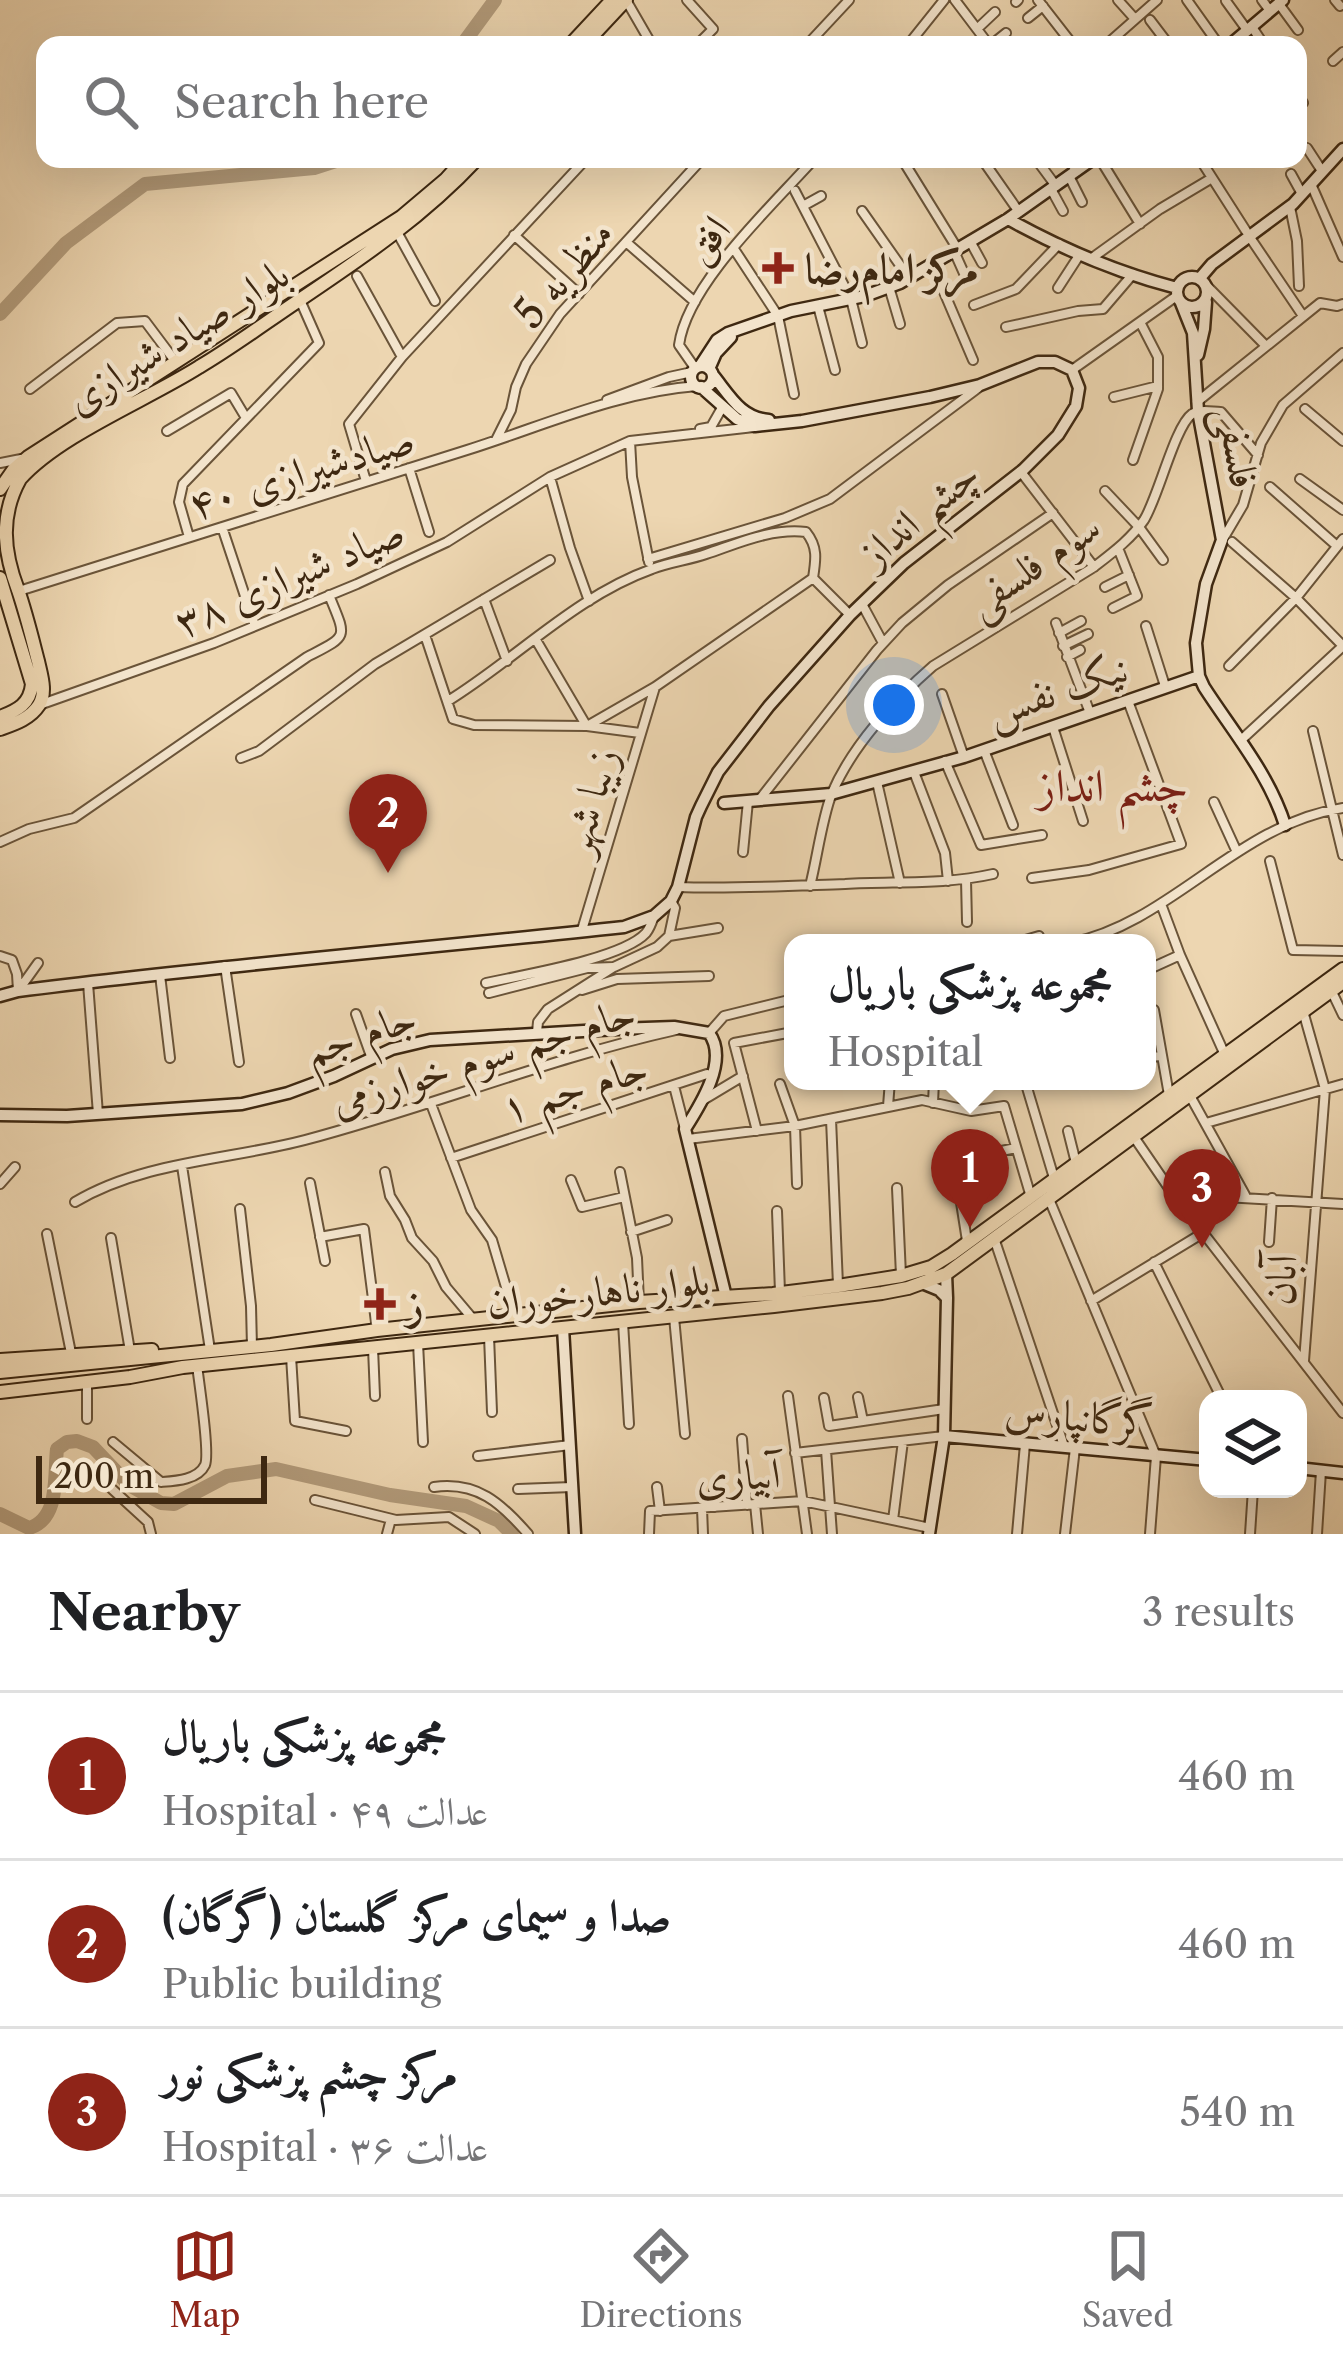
<!DOCTYPE html>
<meta charset="utf-8">
<style>
body{margin:0;font-family:"Libre Caslon Text",Amiri,serif;background:#f6f6f6;color:#202124}
.controls{position:absolute;right:36px;bottom:36px;display:grid;overflow:hidden;border-radius:24px;box-shadow:0 12px 48px #0002}
.controls button{width:108px;height:108px;display:grid;place-items:center;padding:0;border:0;border-bottom:3px solid #e0e0e0;background:#fff;color:#202124;font:60px sans-serif}
.scale{position:absolute;left:36px;bottom:30px;width:231px;box-sizing:border-box;padding-left:12px;border:6px solid #3e2811;border-top:0;font-size:33px;line-height:42px;white-space:nowrap;color:#3e2811;-webkit-text-stroke:9px #f3e4cc;paint-order:stroke}
.you{position:absolute;left:894px;top:705px;width:42px;height:42px;margin:-30px;border:9px solid #fff;border-radius:50%;background:#1a73e8;box-shadow:0 0 0 18px #1a73e833}
.badge{display:grid;place-items:center;width:78px;height:78px;border-radius:50%;background:#8f2418;color:#fff;font-size:39px;font-weight:700}
.pin{position:absolute;translate:-50% -99px;filter:drop-shadow(0 3px 6px #0008)}
.pin::after{content:'';position:absolute;top:63px;width:42px;height:36px;background:inherit;clip-path:polygon(0 0,100% 0,50% 100%)}
.popup{position:absolute;left:784px;top:934px;width:372px;height:156px;box-sizing:border-box;display:grid;place-content:center;border-radius:24px;background:#fff;filter:drop-shadow(0 3px 9px #0005);font-size:39px;white-space:nowrap;color:#757577}
.popup b{font-size:45px;color:#202124}
.popup::after{content:'';position:absolute;left:50%;top:100%;margin-left:-24px;border:24px solid transparent;border-top-color:#fff}
.list{margin:0;padding:0;list-style:none}
h2{display:flex;justify-content:space-between;align-items:center;height:156px;margin:0;padding:0 48px;font-size:51px}
h2 small{font-size:39px;font-weight:400;color:#757577}
.list li{display:grid;grid-template-columns:78px 1fr auto;gap:36px;align-items:center;box-sizing:border-box;height:168px;padding:0 48px;border-top:3px solid #e0e0e0}
.list b{display:block;font-size:45px;white-space:nowrap}
.list p{margin:0;font-size:39px;white-space:nowrap;color:#757577}
.list em{font-size:39px;font-style:normal;color:#757577}
.icon{flex:none;width:66px;height:66px;fill:none;stroke:currentColor;stroke-width:2;stroke-linecap:round;stroke-linejoin:round}
.map{position:relative;flex:none;width:1343px;height:1534px;overflow:hidden}
.search{position:absolute;background:#fff;box-shadow:0 12px 48px #0002;left:36px;right:36px;top:36px;height:132px;display:flex;align-items:center;gap:30px;box-sizing:border-box;padding:0 42px;border-radius:24px;color:#757577;font-size:45px}
.sheet{height:660px;background:#fff}
nav{display:flex;justify-content:space-around;align-items:center;box-sizing:border-box;height:168px;border-top:3px solid #e0e0e0;background:#fff;font-size:33px;color:#757577}
nav a{display:grid;justify-items:center;gap:6px}
nav .on{color:#8f2418}
.map>svg:first-child{display:block}
.lines{fill:none;stroke-linecap:round;stroke-linejoin:round}
.river{stroke:#b29b7b;stroke-width:14}
.street-casing{stroke:#6a5439;stroke-width:12}
.secondary-casing{stroke:#3e2811;stroke-width:15}
.primary-casing{stroke:#3e2811;stroke-width:16}
.street{stroke:#f3e4cc;stroke-width:8}
.secondary{stroke:#f3e4cc;stroke-width:10}
.primary{stroke:#edd6b1;stroke-width:12}
.poi-dot{fill:#8f2418;stroke:#f3e4cc;stroke-width:4.5}
.labels{text-anchor:middle;stroke-width:9;stroke-linejoin:round;paint-order:stroke}
.street-label{font-size:42px;fill:#3e2811;stroke:#f3e4cc}
.poi-label{font-size:42px;font-weight:bold;fill:#3e2811;stroke:#f3e4cc;text-anchor:start}
.neighbourhood-label{font-size:45px;fill:#7a1f14;stroke:#f3e4cc}
</style>
<div class="map">
<svg width="1343" height="1534" viewBox="0 0 1343 1534">
<rect width="100%" height="100%" fill="#edd6b1"/>
<filter id="stains"><feTurbulence type="fractalNoise" baseFrequency=".00167" numOctaves="4"/><feColorMatrix values="0 0 0 0 .2 0 0 0 0 .09 0 0 0 0 .02 0 0 0 .5 -.17"/></filter>
<radialGradient id="worn" r=".72"><stop offset=".6" stop-color="#630" stop-opacity="0"/><stop offset="1" stop-color="#630" stop-opacity=".3"/></radialGradient>
<g class="lines">
<!-- river -->
<path class="river" d="M462,45L495,0
M0,314L66,243L145,184L314,168L342,159
M0,1514L29,1528C60,1519 54,1476 57,1449L67,1442L77,1441L93,1447L129,1485L161,1503L174,1504L227,1476L276,1469L390,1495L466,1506L499,1521L512,1534"/>
<!-- street casing -->
<g class="street-casing">
<path id="street" d="M626,0L652,45
M687,0L713,29L697,45
M955,0L989,45
M1038,0L1073,45
M1118,0L1135,19
M1187,0L1219,45
M1262,0L1270,11
M1335,0L1340,6
M1226,1L1247,30
M1016,2L1018,0
M1279,4L1298,30
M1028,18L1043,6
M1150,20L1169,45
M1252,27L1264,45
M977,29L995,12
M807,45L849,0
M908,45L944,0
M991,45L1006,33
M1106,45L1157,0
M1333,61L1343,52
M1298,95L1303,103
M1307,148L1322,171
M902,159L957,248
M982,159L1019,212
M1036,159L1056,186
M1068,159L1077,171
M1100,159L1140,224
M1200,159L1246,231
M1291,174L1302,194
M1069,176L1082,202
M1311,184L1343,257
M1051,189L1063,211
M795,191L851,299L862,343
M803,206L821,196
M1290,207L1297,241L1299,286
M862,211L909,278
M397,232L435,301
M514,235L579,294
M1249,236L1303,316
M970,241L982,263
M626,242L695,302
M734,249L778,316L794,394
M954,251L967,280
M1092,258L1160,209L1212,178
M932,264L973,360
M357,276L402,357
M1205,284L1266,346
M889,287L900,324
M1058,288L1080,254
M974,305L1016,289L1059,244
M818,306L835,370
M1006,327L1078,311L1103,309L1133,274
M695,368L679,345C687,284 773,205 814,159
M1072,370L1178,295
M30,389L117,323L145,321L175,361
M1114,397L1158,386
M607,400L669,377L692,372
M1197,402L1320,303L1337,306L1343,304
M1305,409L1343,441
M700,429L711,427L723,406
M167,431L231,393L246,418
M496,440L511,410L516,387L526,364L560,314L702,159
M630,441L632,477L649,562
M1133,460L1158,389V357L1140,322
M0,463L21,459
M409,468L429,532
M1021,472L1094,567
M550,477L570,548L589,601
M1300,479L1343,510
M366,481L349,424L402,357L586,159
M1270,487L1337,546
M1105,491L1139,527L1163,560
M222,527L255,626
M189,537L179,502L183,484L319,343L300,300
M1223,539L1243,505L1261,443L1283,405L1343,353
M1232,542L1296,598L1343,646
M648,559L785,518L830,499L978,388
M813,578L850,615
M1105,587L1129,575
M19,591C169,543 318,496 467,450C543,426 617,392 697,386
M484,599L507,661
M862,604L883,643
M1113,608L1137,596L1118,548
M1056,623L1090,713
M1146,626L1165,686
M1059,633L1081,621
M425,635L453,719L474,725L587,726L640,733
M536,640L586,725
M1063,646L1088,634
M1067,657L1080,650
M1229,666L1296,598L1343,539
M942,694L964,757
M448,701C516,659 576,596 652,569C670,562 689,560 706,554C739,543 771,528 806,532C818,547 816,559 813,578
M42,704L214,643L357,584L447,542L550,477L630,441L754,427
M589,725L655,687L813,578
M1053,727L1083,821
M1313,731L1343,855
M1240,741L1343,646
M984,750L1013,825
M241,758L259,751L375,664L550,560
M945,761L981,845L1042,835
M914,772L945,853L948,881
M877,782L900,883
M760,799L877,650L902,623L948,585L1053,513
M1214,802L1236,850
M0,842L29,829L74,818L307,657C349,635 347,639 329,595
M743,852L748,801
M1270,861L1293,950L1343,951
M1032,878L1089,870L1181,844L1128,701
M966,880L967,922
M810,886C817,859 822,818 832,793C852,746 895,699 933,666L1094,567C1112,553 1131,539 1144,520C1158,498 1175,426 1192,414C1200,409 1212,412 1221,412L1258,455
M678,887C734,889 789,886 845,884C895,881 944,885 993,874
M1161,904L1180,955L1225,1055
M582,930L655,687
M669,936L718,928
M1015,943L1039,936L1041,943
M1071,943C1171,923 1237,824 1343,808
M0,956L12,960L17,974L18,991L38,963
M225,966L239,1062
M1147,970L1180,955
M160,975L170,1058
M88,983L98,1114
M486,983C522,975 622,959 646,933C650,928 652,922 654,916
M582,990L617,979L709,976
M1332,992L1343,1015
M489,993L587,968L613,967
M1154,1010L1169,1095
M1303,1011L1325,1089L1304,1361
M356,1014L372,1059
M537,1032L538,1022L548,1009L614,967L657,947L669,936L675,908L671,901
M709,1033L724,1016L793,999
M1147,1057L1162,1056
M1025,1081L1054,1178
M780,1084L795,1126L797,1184
M674,1086L685,1129
M1189,1094L1245,1195
M703,1100L743,1076
M933,1103L934,1081
M431,1104L471,1210L492,1240L514,1314
M888,1106L890,1081
M831,1119L838,1285
M1206,1123L1343,1084
M757,1131L734,1043L793,1032
M1068,1131L1076,1163
M1134,1137L1173,1194L1343,1413
M688,1139L795,1126L922,1100L971,1111L1004,1106L1031,1197
M942,1152L943,1163L1016,1148
M451,1158L707,1074
M182,1166L210,1350
M385,1172L390,1196L405,1220L412,1238L433,1261L446,1287L473,1319
M620,1172L637,1258L639,1302
M957,1177L967,1241
M571,1180L582,1207L624,1197
M310,1183L325,1261
M0,1184L15,1167
M897,1188L901,1275
M1173,1194L1343,1204
M1049,1199L1156,1456L1150,1534
M75,1202C144,1161 229,1160 305,1140C430,1107 550,1058 676,1030
M240,1209L251,1306L252,1347
M777,1211L780,1292
M631,1232L667,1220
M47,1234L71,1353
M320,1237L364,1229L377,1330
M111,1238L130,1351
M994,1238L1064,1446
M1269,1242L1272,1198
M1154,1262L1222,1399
M1091,1301L1203,1233
M674,1317L685,1434
M623,1322L629,1424
M489,1336L492,1412
M418,1343L423,1442
M373,1348L375,1396
M291,1356L295,1421L346,1431
M788,1396L807,1534
M858,1397L863,1421
M824,1398L829,1426L944,1409
M87,1419V1382
M742,1439L747,1505
M113,1442L161,1482C175,1481 198,1480 205,1465C210,1453 199,1383 197,1365
M826,1450L832,1534
M795,1453L944,1436
M478,1456L570,1445
M434,1487C477,1481 501,1503 528,1534
M657,1487L660,1511
M112,1489L148,1522L151,1534
M518,1489L572,1487
M714,1491L715,1507
M315,1500L396,1520L449,1517L475,1534
M755,1504L758,1534
M702,1508L703,1534
M893,1520L903,1441
M387,1534L391,1519
M649,1534L650,1511L803,1501L930,1528
M1017,1534L1025,1444
M1065,1534L1075,1448
M1250,1534L1253,1489
M1317,1534L1321,1471"/>
</g>
<!-- secondary casing -->
<g class="secondary-casing">
<path id="secondary" d="M1230,45L1283,0
M1008,219C1060,248 1119,273 1177,288
M1177 292a15 15 0 1 1 30 0a15 15 0 1 1-30 0Z
M1200,278L1212,264L1293,204L1343,149
M1181,303L1193,333L1198,411L1222,540L1206,584L1196,643L1199,676L1204,687C1233,732 1269,774 1285,825
M1198,355L1204,329L1206,302
M700,366L717,340L728,333L791,311L865,296L900,283L1008,219L1093,159
M691 377a11 11 0 1 1 22 0a11 11 0 1 1-22 0Z
M709,369L716,353L731,337
M713,375C730,396 741,418 769,420
M724,803L831,794L964,757L1199,676
M0,996L18,991C219,965 422,949 624,927L654,916L671,901L678,887L696,817L701,806L718,772L769,706L850,615L904,563L1023,470L1058,435L1076,406L1079,388L1072,370L1055,362H1038L980,385L930,397L802,421L755,426L737,419L701,387
M0,1115L67,1116L242,1104L288,1093L334,1076L392,1049L430,1040L617,1029L674,1027L709,1033C729,1060 701,1104 685,1129L726,1297
M922,1283L939,1290L947,1298L946,1274
M563,1328L575,1534
M944,1436L1208,1460
M1298,1468L1343,1473
M929,1534L944,1436L947,1298"/>
</g>
<!-- primary casing -->
<g class="primary-casing">
<path id="primary" d="M570,45L612,0
M584,45L626,0
M0,489L14,469L28,457L401,217L446,179L464,159
M0,578L32,684C30,704 18,710 0,717
M0,729C14,724 30,719 39,705C47,692 41,675 38,661C32,638 26,613 18,590C3,551 0,515 20,479C59,435 147,400 199,367C233,347 265,323 298,301C362,258 424,216 477,159
M0,1360L152,1350
M0,1372L271,1345L377,1330L639,1302L773,1294L838,1286L901,1276L931,1267L952,1254L1343,969
M0,1392L130,1377L183,1367L774,1306L882,1293L908,1288L946,1274L1343,982"/>
</g>
<!-- street -->
<use href="#street" class="street"/>
<!-- secondary -->
<use href="#secondary" class="secondary"/>
<!-- primary -->
<use href="#primary" class="primary"/>
</g>
<!-- markers -->
<g class="poi-dot">
<path d="M772 250h12v12h12v12h-12v12h-12v-12h-12v-12h12z"/>
<path d="M374 1286h12v12h12v12h-12v12h-12v-12h-12v-12h12z"/>
</g>
<g class="labels">
<!-- street labels -->
<g class="street-label">
<text transform="translate(706 239) rotate(-51)" y="15">افق</text>
<text transform="translate(563 273) rotate(-50)" y="15">منظریه 5</text>
<text transform="translate(177 336) rotate(-32)" y="15">بلوار صیاد شیرازی</text>
<text transform="translate(1239 447) rotate(80)" y="15">فلسفی</text>
<text transform="translate(301 471) rotate(-17)" y="15">۴۰ صیادشیرازی</text>
<text transform="translate(919 513) rotate(-40)" y="15">چشم انداز</text>
<text transform="translate(1033 564) rotate(-34)" y="15">سوم فلسفی</text>
<text transform="translate(289 576) rotate(-23)" y="15">صیاد شیرازی ۳۸</text>
<text transform="translate(1057 689) rotate(-19)" y="15">نیک نفس</text>
<text transform="translate(589 801) rotate(-74)" y="15">زیبا شهر</text>
<text transform="translate(360 1033) rotate(-19)" y="15">جام جم</text>
<text transform="translate(483 1056) rotate(-17)" y="15">جام جم سوم خوارزمی</text>
<text transform="translate(574 1087) rotate(-17)" y="15">۱ جام جم</text>
<text transform="translate(1280 1280) rotate(-86)" y="15">آبان</text>
<text transform="translate(598 1291) rotate(-6)" y="15">بلوار ناهارخوران</text>
<text transform="translate(1079 1416) rotate(5)" y="15">گرگانپارس</text>
<text transform="translate(738 1475) rotate(-4)" y="15">آبیاری</text>
</g>
<!-- poi labels -->
<g class="poi-label">
<text x="805" y="283">مرکز امام‌رضا</text>
<text x="407" y="1319">ز</text>
</g>
<!-- neighbourhood labels -->
<g class="neighbourhood-label">
<text x="1113" y="801">چشم انداز</text>
</g>
</g>
<rect width="100%" height="100%" filter="url(#stains)"/>
<rect width="100%" height="100%" fill="url(#worn)"/>
</svg>
<div class="controls">
<button><svg class="icon" aria-label="layers" viewBox="0 0 24 24"><path d="M12 4l9 5-9 5-9-5zM3 14l9 5 9-5"/></svg></button>
</div>
<div class="scale">200 m</div>
<div class="you"></div>
<div class="pin badge" style="left:970px;top:1228px">1</div>
<div class="popup"><b>مجموعه پزشکی باریال</b>Hospital</div>
<div class="pin badge" style="left:388px;top:873px">2</div>
<div class="pin badge" style="left:1202px;top:1248px">3</div>
<div class="search"><svg class="icon" aria-label="search" viewBox="0 0 24 24"><circle cx="10" cy="10" r="6"/><path d="M15 15l6 6"/></svg>Search here</div>
</div>
<section class="sheet">
<h2>Nearby<small>3 results</small></h2>
<ul class="list">
<li><span class="badge">1</span><div><b>مجموعه پزشکی باریال</b><p>Hospital · عدالت ۴۹</p></div><em>460 m</em></li>
<li><span class="badge">2</span><div><b>صدا و سیمای مرکز گلستان (گرگان)</b><p>Public building</p></div><em>460 m</em></li>
<li><span class="badge">3</span><div><b>مرکز چشم پزشکی نور</b><p>Hospital · عدالت ۳۶</p></div><em>540 m</em></li>
</ul>
</section>
<nav>
<a class="on"><svg class="icon" aria-label="map" viewBox="0 0 24 24"><path d="M3 6l6-2 6 2 6-2v14l-6 2-6-2-6 2zM9 4v14M15 6v14"/></svg>Map</a>
<a><svg class="icon" aria-label="directions" viewBox="0 0 24 24"><path d="M12 3l9 9-9 9-9-9zM9 14v-3h6M13 9l2 2-2 2"/></svg>Directions</a>
<a><svg class="icon" aria-label="saved" viewBox="0 0 24 24"><path d="M7 4h10v16l-5-4-5 4z"/></svg>Saved</a>
</nav>
